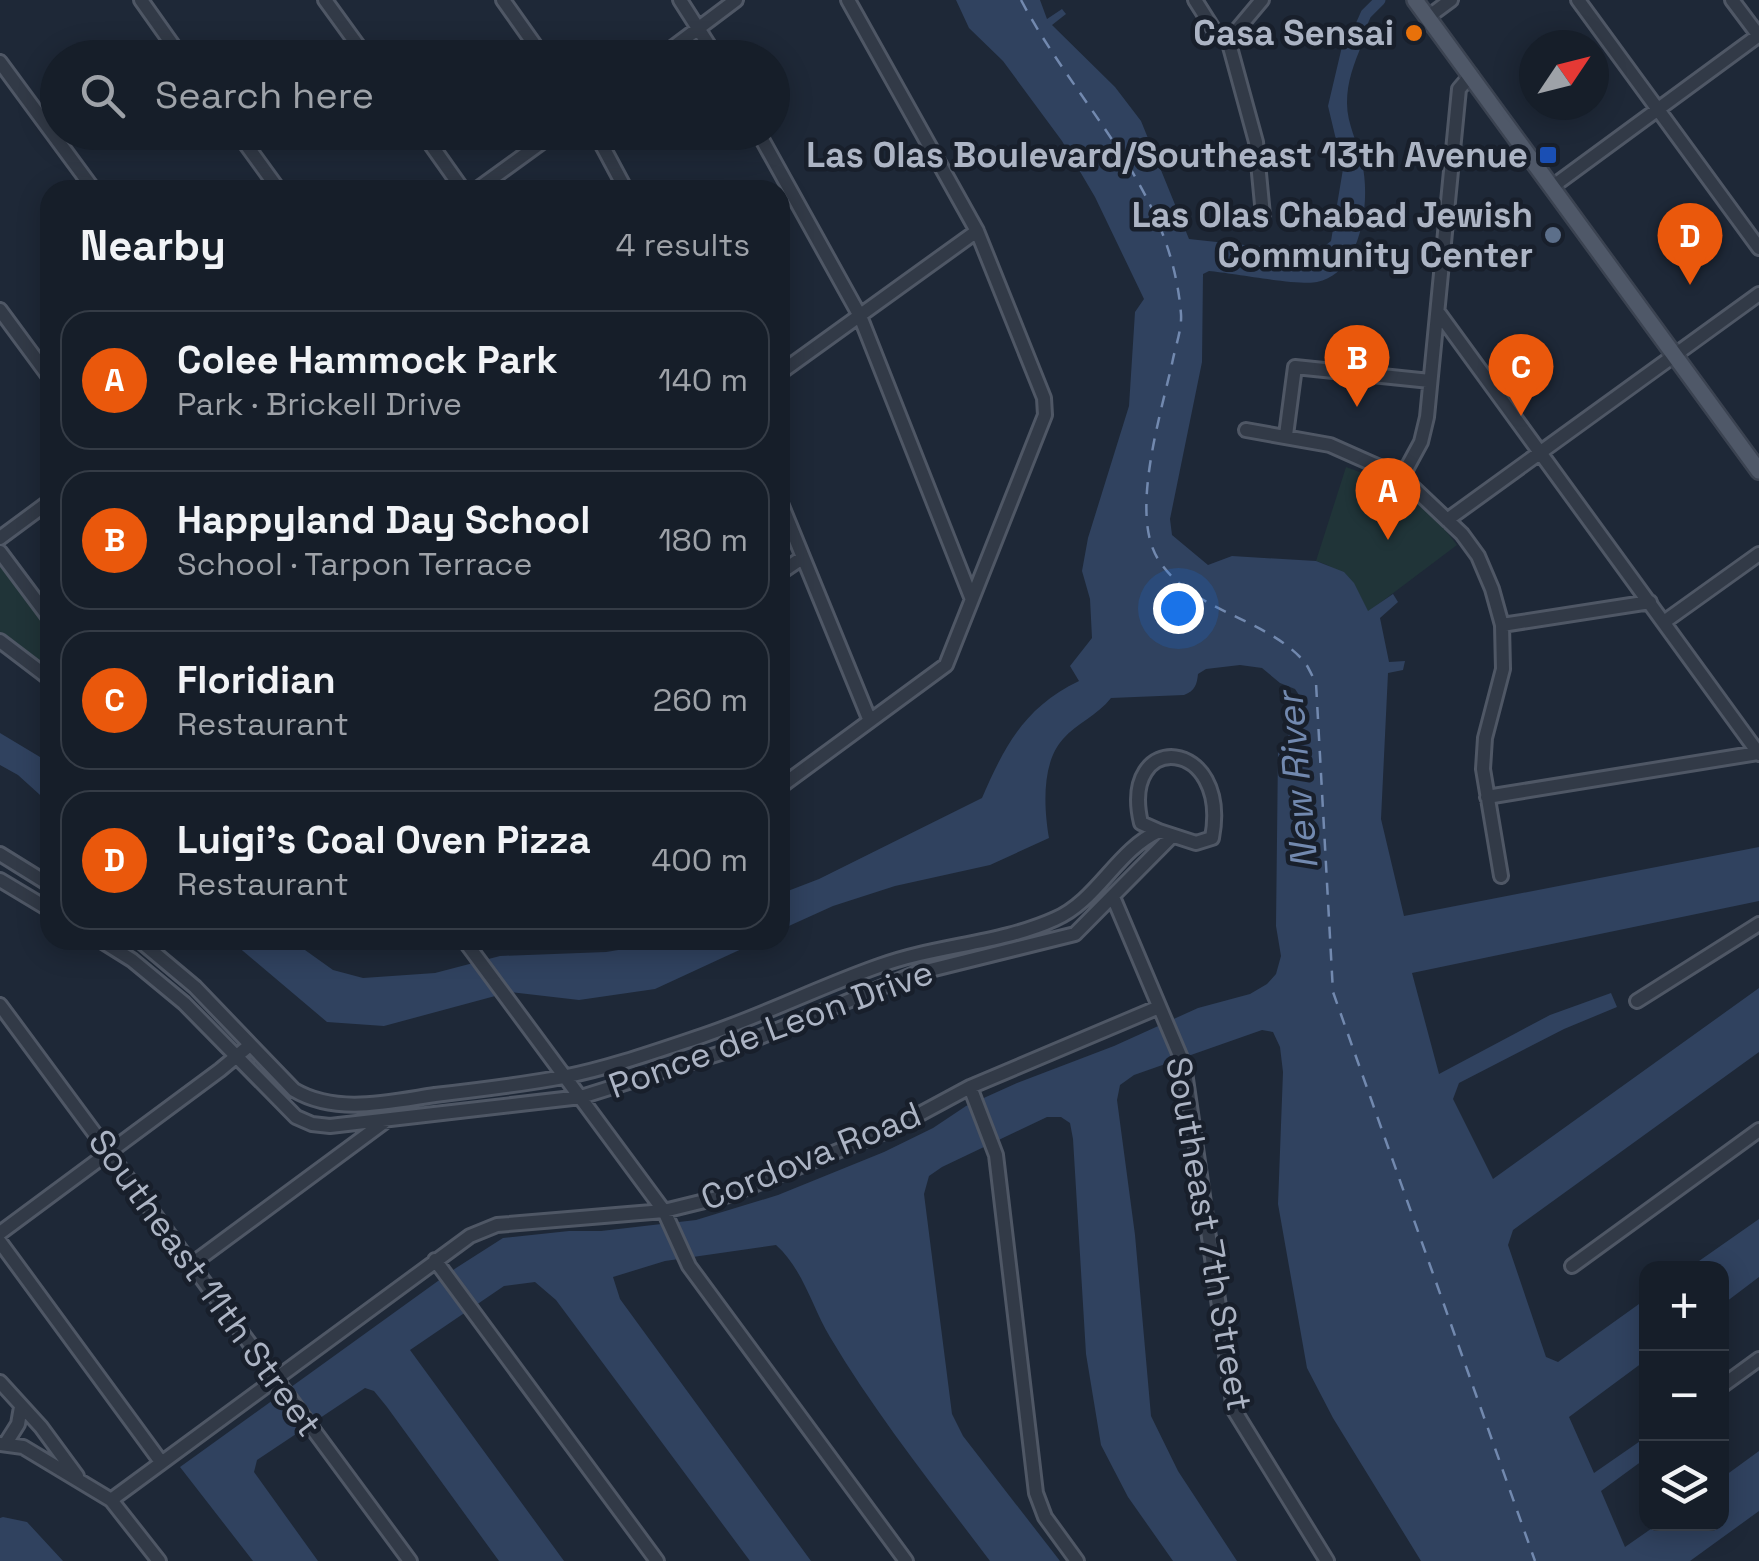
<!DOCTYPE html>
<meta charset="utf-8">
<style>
body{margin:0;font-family:"Space Grotesk",sans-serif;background:#232b35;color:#f1f3f6}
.controls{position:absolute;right:30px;bottom:30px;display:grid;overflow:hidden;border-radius:20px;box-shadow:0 5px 25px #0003}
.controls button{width:90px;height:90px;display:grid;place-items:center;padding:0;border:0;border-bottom:2px solid #353c46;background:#161e29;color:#f1f3f6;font:50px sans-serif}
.compass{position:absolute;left:1519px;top:30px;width:90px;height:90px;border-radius:50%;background:#161e29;box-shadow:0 5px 25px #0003;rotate:55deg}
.you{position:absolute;left:1178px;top:608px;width:35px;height:35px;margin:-25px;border:8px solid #fff;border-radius:50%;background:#1a73e8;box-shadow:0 0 0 15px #1a73e833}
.badge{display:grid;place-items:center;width:65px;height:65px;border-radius:50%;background:#ea580c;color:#fff;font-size:32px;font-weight:700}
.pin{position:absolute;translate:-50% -82px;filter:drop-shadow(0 2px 5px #0008)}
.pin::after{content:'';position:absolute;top:52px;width:35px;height:30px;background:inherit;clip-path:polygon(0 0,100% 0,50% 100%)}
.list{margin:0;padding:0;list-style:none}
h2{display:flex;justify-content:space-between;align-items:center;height:130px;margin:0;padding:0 40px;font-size:42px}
h2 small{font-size:32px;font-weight:400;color:#9ea2a8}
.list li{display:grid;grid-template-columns:65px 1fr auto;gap:30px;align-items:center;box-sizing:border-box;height:140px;margin:0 20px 20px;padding:0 20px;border:2px solid #353c46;border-radius:30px}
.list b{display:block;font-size:38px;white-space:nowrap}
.list p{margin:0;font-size:32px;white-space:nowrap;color:#9ea2a8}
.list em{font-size:32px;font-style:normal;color:#9ea2a8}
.icon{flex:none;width:55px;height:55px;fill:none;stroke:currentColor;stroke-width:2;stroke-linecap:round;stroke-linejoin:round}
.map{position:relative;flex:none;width:1759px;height:1561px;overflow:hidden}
.search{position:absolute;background:#161e29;box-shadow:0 5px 25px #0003;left:40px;top:40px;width:750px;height:110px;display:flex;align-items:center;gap:25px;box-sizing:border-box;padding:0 35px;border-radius:55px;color:#9ea2a8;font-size:38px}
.panel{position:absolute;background:#161e29;box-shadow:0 5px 25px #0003;left:40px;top:180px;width:750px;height:770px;border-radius:30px}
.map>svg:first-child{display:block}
.green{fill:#203438}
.water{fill:#30425f}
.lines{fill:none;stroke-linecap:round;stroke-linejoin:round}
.canal{stroke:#30425f;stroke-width:11}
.ferry{stroke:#7289af;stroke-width:2.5;stroke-dasharray:12 10;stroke-linecap:butt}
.minor-casing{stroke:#4f5765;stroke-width:18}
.major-casing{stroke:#3b4351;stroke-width:20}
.minor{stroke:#323a47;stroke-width:12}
.major{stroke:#4f5868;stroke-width:15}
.food-dot{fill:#e8710a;stroke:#181f2b;stroke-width:4}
.transit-dot{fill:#1a4fb4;stroke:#181f2b;stroke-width:4}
.service-dot{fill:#5c6f8a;stroke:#181f2b;stroke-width:4}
.labels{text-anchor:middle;stroke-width:9;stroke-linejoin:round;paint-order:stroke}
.poi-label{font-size:35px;font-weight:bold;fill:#acb4c4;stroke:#181f2b;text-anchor:end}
.street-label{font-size:35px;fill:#acb4c4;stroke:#181f2b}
.water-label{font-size:38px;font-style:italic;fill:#7289af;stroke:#181f2b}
</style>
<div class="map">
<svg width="1759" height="1561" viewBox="0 0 1759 1561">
<rect width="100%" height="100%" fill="#1e2837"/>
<!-- green -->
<path class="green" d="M1346,467C1396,485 1425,502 1457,545L1368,612C1355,585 1345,570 1316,561Z
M0,557L50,623V674L0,637Z"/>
<!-- water -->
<path class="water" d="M956,0H1040L1047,19L1062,9L1066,14L1052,25L1115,87L1141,121L1189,239L1301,251L1321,249L1331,241L1343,169L1328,106L1344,38L1362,44C1354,64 1347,81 1347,103C1347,125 1358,142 1362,163C1371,200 1362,273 1317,282C1300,286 1232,273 1209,271L1203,274L1202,362L1170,519L1172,535L1208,565L1232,556L1316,561L1344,572L1354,583L1368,611L1393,594L1398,602L1380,618L1389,662L1405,661L1403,670L1388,673L1381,819L1404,916L1759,847V901L1412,973L1439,1074L1550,1015L1611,993L1617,1007L1564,1029L1459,1083L1453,1099L1493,1179L1759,988V1052L1513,1230L1508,1245L1546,1357L1558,1362L1646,1299V1360L1569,1417L1594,1473L1646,1437V1458L1601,1491L1625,1547L1658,1524H1722V1478L1759,1451V1511L1690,1561H1421L1333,1418L1307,1368L1278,1204L1283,1072L1280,1047L1273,1032L1262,1030L1134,1075L1120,1085L1117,1100L1135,1235L1151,1416L1178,1471L1237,1561H1173L1128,1497L1101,1445L1086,1354L1073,1139L1070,1123L1061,1117H1047L942,1167L929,1176L924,1194L952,1414L963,1436L1060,1561H990C935,1488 877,1416 830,1337C812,1307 803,1269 776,1245L665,1261L613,1277L620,1299L811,1561H750L556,1300L535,1282L504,1286L410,1350L564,1561H499L387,1407L374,1391L365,1388L257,1460L254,1472L318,1561H253L180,1467L456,1268L503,1238L569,1231H601L696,1220L778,1195L884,1152L933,1128L966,1106L1017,1083L1114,1046L1198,1008L1250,994L1267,984L1276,974L1281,956L1276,926L1278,751L1302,715L1303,701L1295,689L1280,683L1262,668L1240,665L1206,669L1198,674C1197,684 1195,691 1184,695L1111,698C1098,715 1077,723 1063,739C1041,763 1044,809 1049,838L990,865L895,886L833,906L780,930V894L819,879L982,798C1005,745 1025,707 1079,681L1070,666L1092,638L1090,599L1082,571L1088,538L1129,406L1135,312L1144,299L1095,197L1062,141L1003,61L969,28Z
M0,733L50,763V804L18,775L0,765Z
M230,940H291L333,970L363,978L435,973L500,956L606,952L679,940H761L655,989L579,1000L510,992L384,1026L327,1022Z
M1759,1219V1277L1722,1305V1268H1689Z
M3,1517L27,1522L63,1561H0V1518Z"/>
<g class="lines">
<!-- canal -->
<path class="canal" d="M1354,41L1366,14L1380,0"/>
<!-- ferry -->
<path class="ferry" d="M1021,0C1077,106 1171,187 1181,314C1182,328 1176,345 1173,359C1162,411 1129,513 1158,559C1190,610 1259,616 1300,657C1307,663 1311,674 1316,683L1333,992L1535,1561"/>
<!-- minor casing -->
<g class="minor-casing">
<path id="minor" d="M141,0L182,58
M325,0L367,58
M503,0L544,58
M680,0L717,58
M1195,0L1214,30L1227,36
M1578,0L1759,248
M1732,0L1759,36
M1428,17L1451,0
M1227,36L1256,142L1263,215
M1227,36L1236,31L1262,0
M659,58L736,0
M0,62L94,190
M237,132L279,190
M422,132L463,190
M595,132L626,190
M758,132L860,316L971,597
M1552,187L1759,35
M476,190L556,132
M0,310L50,378
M1438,312L1759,754
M780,373L977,231
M1246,430L1330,445L1402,477L1462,534L1478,556L1492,589L1502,625L1503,669L1485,738L1483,769L1501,876
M1286,435L1295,367L1430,381
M1402,477L1421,442L1427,417L1459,89L1471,75
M780,501L870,721
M1447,520L1759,294
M0,538L50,501
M0,552L50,619
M780,573L802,558
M1664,622L1759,554
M1502,625L1650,602
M0,641L50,679
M780,787L946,665L1045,415L1044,398L977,231L848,0
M1487,797L1758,753
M0,854L50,885
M0,880L50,910
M1113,897L1184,1065L1234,1410L1327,1561
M100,940L132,960L184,1003L296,1117L312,1124L330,1126L581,1097L721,1053L914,974L1075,934L1171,837
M139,940L195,987L294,1090C336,1115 389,1102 435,1095C478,1090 521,1085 563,1077C609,1068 657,1051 702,1036C762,1016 819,987 879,966C936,945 1000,944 1055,919C1097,901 1117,850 1159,831L1196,843L1212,838C1231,737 1119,729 1141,823L1159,831
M464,940L664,1211L689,1266L906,1561
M1637,1001L1759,924
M0,1005L410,1561
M970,1087L996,1155L1036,1493L1045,1517L1077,1561
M0,1233L220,1070L250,1045
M0,1242L161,1462
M435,1260L657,1561
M192,1264L387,1120
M1572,1266L1759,1130
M0,1382L41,1427L77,1476
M1722,1386L1759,1359
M6,1443L18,1424L21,1407
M0,1444L23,1447L111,1500L159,1561
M111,1500L470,1236L497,1225L664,1211L729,1195L892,1129L970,1087L1159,1007"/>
</g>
<!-- major casing -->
<g class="major-casing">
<path id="major" d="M1415,0L1759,471"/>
</g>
<!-- minor -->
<use href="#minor" class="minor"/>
<!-- major -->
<use href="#major" class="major"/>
</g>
<!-- markers -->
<circle class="food-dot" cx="1414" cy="33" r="10"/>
<rect class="transit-dot" x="1538" y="145" width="20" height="20" rx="5"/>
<circle class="service-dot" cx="1553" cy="235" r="10"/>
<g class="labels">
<!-- poi labels -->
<g class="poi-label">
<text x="1394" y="45">Casa Sensai</text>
<text x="1528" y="167">Las Olas Boulevard/Southeast 13th Avenue</text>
<text x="1533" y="227">Las Olas Chabad Jewish<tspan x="1533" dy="40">Community Center</tspan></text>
</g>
<!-- street labels -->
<g class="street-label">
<text transform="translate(771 1029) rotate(-20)" y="12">Ponce de Leon Drive</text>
<text transform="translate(811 1156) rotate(-22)" y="12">Cordova Road</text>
<text transform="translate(1209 1234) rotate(80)" y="12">Southeast 7th Street</text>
<text transform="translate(205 1283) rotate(54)" y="12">Southeast 11th Street</text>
</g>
<!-- water labels -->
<g class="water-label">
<text transform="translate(1297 781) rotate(-95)" y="13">New River</text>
</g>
</g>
</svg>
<div class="controls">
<button>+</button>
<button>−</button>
<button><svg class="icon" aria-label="layers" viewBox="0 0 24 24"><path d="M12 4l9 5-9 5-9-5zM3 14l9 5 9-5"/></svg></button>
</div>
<svg class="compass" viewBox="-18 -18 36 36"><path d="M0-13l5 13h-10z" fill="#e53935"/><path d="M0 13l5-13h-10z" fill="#9ea2a8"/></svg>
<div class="you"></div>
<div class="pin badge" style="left:1388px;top:540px">A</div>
<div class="pin badge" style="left:1357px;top:407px">B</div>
<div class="pin badge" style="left:1521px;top:416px">C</div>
<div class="pin badge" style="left:1690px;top:285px">D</div>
<div class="search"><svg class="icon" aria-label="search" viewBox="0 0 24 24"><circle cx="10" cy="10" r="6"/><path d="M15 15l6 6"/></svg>Search here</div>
<section class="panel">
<h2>Nearby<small>4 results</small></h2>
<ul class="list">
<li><span class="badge">A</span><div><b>Colee Hammock Park</b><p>Park · Brickell Drive</p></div><em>140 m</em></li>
<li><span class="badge">B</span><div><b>Happyland Day School</b><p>School · Tarpon Terrace</p></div><em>180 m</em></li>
<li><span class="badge">C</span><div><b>Floridian</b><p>Restaurant</p></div><em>260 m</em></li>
<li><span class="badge">D</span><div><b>Luigi's Coal Oven Pizza</b><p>Restaurant</p></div><em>400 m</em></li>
</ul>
</section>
</div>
